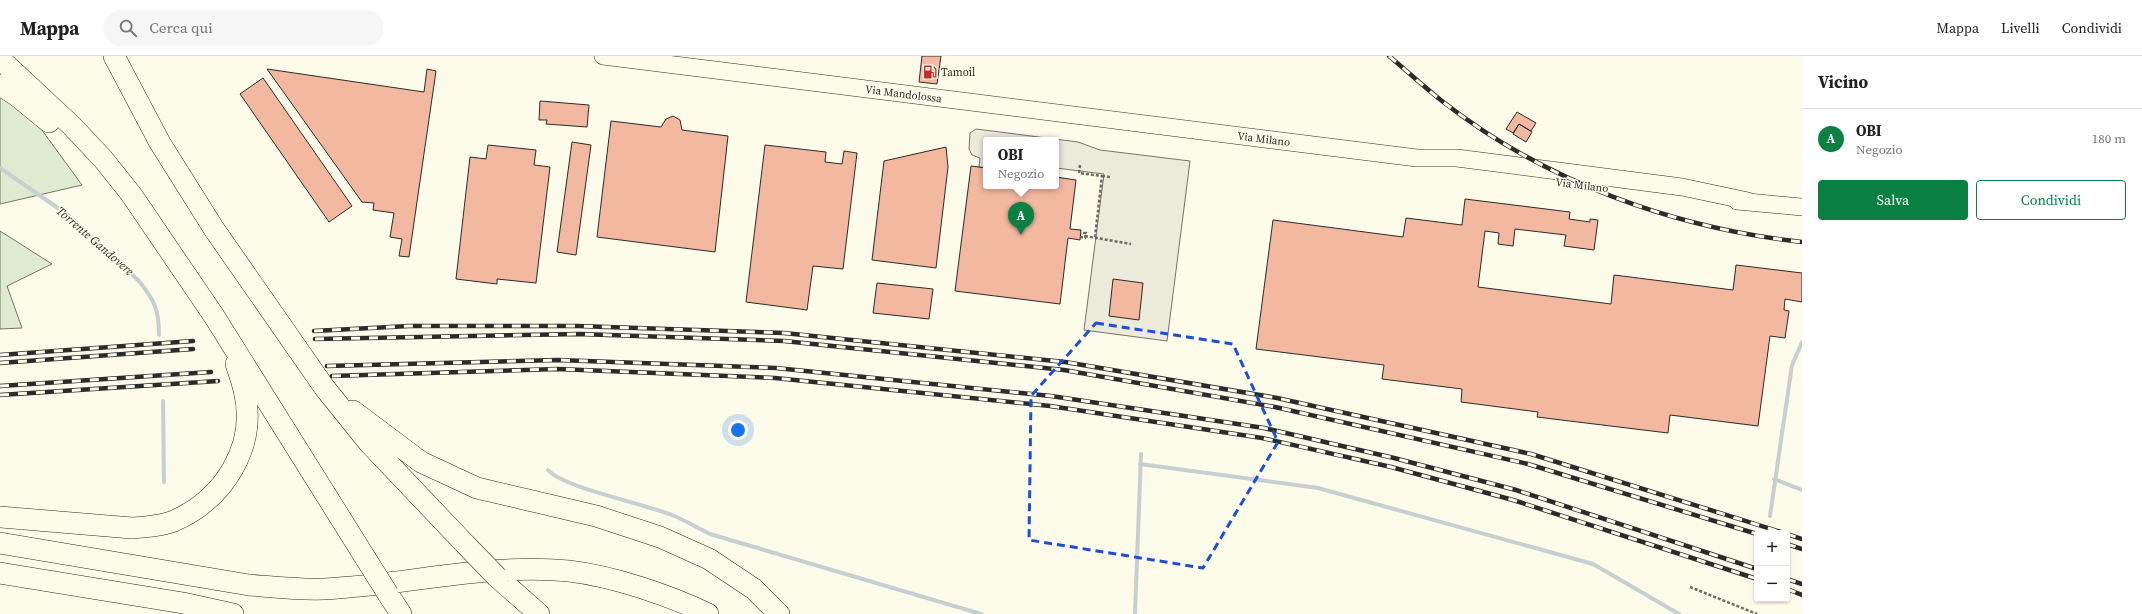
<!DOCTYPE html>
<html lang="it">
<meta charset="utf-8">
<style>
body{margin:0;font-family:"Source Serif 4",serif;background:#f6f6f6;color:#202124}
.controls{position:absolute;right:12px;bottom:12px;display:grid;overflow:hidden;border-radius:4px;box-shadow:0 1px 3px #0004}
.controls button{width:36px;height:36px;display:grid;place-items:center;padding:0;border:0;border-bottom:1px solid #e0e0e0;background:#fff;color:#202124;font:20px sans-serif}
.you{position:absolute;left:738px;top:374px;width:14px;height:14px;margin:-10px;border:3px solid #fff;border-radius:50%;background:#1a73e8;box-shadow:0 0 0 6px #1a73e833}
.badge{display:grid;place-items:center;width:26px;height:26px;border-radius:50%;background:#0b8043;color:#fff;font-size:13px;font-weight:700}
.pin{position:absolute;translate:-50% -33px;filter:drop-shadow(0 1px 2px #0008)}
.pin::after{content:'';position:absolute;top:21px;width:14px;height:12px;background:inherit;clip-path:polygon(0 0,100% 0,50% 100%)}
.popup{position:absolute;left:983px;top:81px;width:76px;height:52px;box-sizing:border-box;display:grid;place-content:center;border-radius:4px;background:#fff;filter:drop-shadow(0 1px 3px #0005);font-size:13px;white-space:nowrap;color:#757577}
.popup b{font-size:15px;color:#202124}
.popup::after{content:'';position:absolute;left:50%;top:100%;margin-left:-8px;border:8px solid transparent;border-top-color:#fff}
.list{margin:0;padding:0;list-style:none}
h2{display:flex;justify-content:space-between;align-items:center;height:52px;margin:0;padding:0 16px;font-size:17px}
h2 small{font-size:13px;font-weight:400;color:#757577}
.list li{display:grid;grid-template-columns:26px 1fr auto;gap:12px;align-items:center;box-sizing:border-box;height:60px;padding:0 16px;border-top:1px solid #e0e0e0}
.list b{display:block;font-size:15px;white-space:nowrap}
.list p{margin:0;font-size:13px;white-space:nowrap;color:#757577}
.list em{font-size:13px;font-style:normal;color:#757577}
.actions{display:flex;gap:8px;padding:12px 16px}
.actions a{flex:1;padding:9px 0;border:1px solid #0b8043;border-radius:4px;text-align:center;font-size:14px;color:#0b8043}
.actions .main{background:#0b8043;color:#fff}
.icon{flex:none;width:22px;height:22px;fill:none;stroke:currentColor;stroke-width:2;stroke-linecap:round;stroke-linejoin:round}
.map{position:relative;flex:none;width:1802px;height:558px;overflow:hidden}
header{display:flex;align-items:center;gap:24px;box-sizing:border-box;height:56px;padding:0 20px;background:#fff;border-bottom:1px solid #e0e0e0}
header strong{font-size:19px}
nav{display:flex;gap:22px;margin-inline-start:auto;font-size:14px}
.search{width:280px;height:36px;background:#f6f6f6;display:flex;align-items:center;gap:10px;box-sizing:border-box;padding:0 14px;border-radius:22px;color:#757577;font-size:15px}
main{display:flex}
aside{flex:1;background:#fff}
.map>svg:first-child{display:block}
.green{fill:#deebd1;stroke:#74746e}
.parking{fill:#eceadb;stroke:#74746e}
.lines{fill:none;stroke-linecap:round;stroke-linejoin:round}
.stream{stroke:#c7d0d0;stroke-width:4}
.building{fill:#f2b8a0;stroke:#2b2b2b}
.secondary-casing{stroke:#2b2b2b;stroke-width:18}
.highway-casing{stroke:#2b2b2b;stroke-width:22}
.path{stroke:#6a6964;stroke-width:2.5;stroke-dasharray:3 2;stroke-linecap:butt}
.secondary{stroke:#fdfbea;stroke-width:17}
.highway{stroke:#fdfbea;stroke-width:21}
.rail-casing{stroke:#2b2b2b;stroke-width:4.5}
.rail{stroke:#fdfbea;stroke-width:3;stroke-dasharray:9;stroke-linecap:butt}
.highway-bridge-casing{stroke:#2b2b2b;stroke-width:22;stroke-linecap:butt}
.highway-bridge{stroke:#fdfbea;stroke-width:21}
.marked{fill:none;stroke:#1d4ed8;stroke-width:3;stroke-dasharray:8 5;stroke-linejoin:round}
.labels{text-anchor:middle;stroke-width:3;stroke-linejoin:round;paint-order:stroke}
.poi-label{font-size:11px;fill:#2b2b2b;stroke:#fdfbea;text-anchor:start}
.street-label{font-size:11px;fill:#2b2b2b;stroke:#fdfbea}
.water-label{font-size:12px;font-style:italic;fill:#2b2b2b;stroke:#fdfbea}
</style>
<header>
<strong>Mappa</strong>
<div class="search"><svg class="icon" aria-label="search" viewBox="0 0 24 24"><circle cx="10" cy="10" r="6"/><path d="M15 15l6 6"/></svg>Cerca qui</div>
<nav><a>Mappa</a><a>Livelli</a><a>Condividi</a></nav>
</header>
<main>
<div class="map">
<svg width="1802" height="558" viewBox="0 0 1802 558">
<rect width="100%" height="100%" fill="#fdfbea"/>
<!-- green -->
<path class="green" d="M0,40L28,55L82,129L0,148Z
M0,175L52,208L7,230L22,272L0,273Z"/>
<!-- parking -->
<path class="parking" d="M976,73L1078,86L1100,94L1190,105L1167,285L1084,274L1104,118L1056,112V84H986V112L979,111L980,102L972,99L969,93L970,77Z"/>
<g class="lines">
<!-- stream -->
<path class="stream" d="M0,112L68,159L139,225C155,245 159,254 159,279
M163,345L164,426
M1140,408L1318,432L1593,508L1679,558
M548,414C564,432 645,448 672,459C685,464 697,472 710,478L981,558
M1774,423L1802,434
M1770,460L1792,309L1802,286
M1135,558L1141,398"/>
</g>
<!-- building -->
<path class="building" d="M922,0H941L937,28L919,26Z
M267,13L424,36L427,13L436,15L409,201L399,200L402,183L390,181L394,157L373,154L374,147L362,146Z
M263,22L352,150L329,166L240,38Z
M540,45L589,49L587,71L546,68L547,64H539Z
M1517,56L1536,67L1531,75L1519,68L1513,77L1506,73Z
M673,60L680,64L682,74L728,80L715,196L597,181L611,65L661,71L666,63Z
M1519,68L1532,76L1526,86L1513,78Z
M572,86L591,89L576,199L557,196Z
M488,89L536,94L534,109L550,111L536,227L497,223V228L456,223L470,101L486,103Z
M765,89L826,96L825,106L842,108L844,95L857,97L843,213L813,210L807,254L746,246Z
M946,91L948,111L936,212L872,204L884,105Z
M971,110L986,112V130H1056V121L1076,124L1070,173L1081,174L1080,184L1068,182L1060,248L955,235Z
M1465,143L1570,156L1569,163L1590,166V163L1598,164L1594,194L1564,190L1566,179L1515,173L1513,190L1498,188L1499,177L1485,175L1478,231L1611,248L1614,219L1733,234L1736,209L1802,217V246L1785,243L1784,254L1789,255L1785,282L1770,280L1758,370L1670,359L1668,377L1537,361L1538,356L1461,346L1462,333L1382,323L1384,309L1256,293L1273,164L1403,181L1406,162L1462,169Z
M1113,223L1143,227L1139,264L1109,260Z
M877,227L933,233L929,263L873,257Z"/>
<g class="lines">
<!-- secondary casing -->
<g class="secondary-casing">
<g id="secondary">
<path id="s1" d="M603,0L1417,102H1457L1682,131L1748,145"/>
<path d="M1737,145L1802,151"/>
</g>
</g>
<!-- highway casing -->
<g class="highway-casing">
<path id="highway" d="M114,0L160,87L214,173L324,331L369,387L465,488
M0,3L72,70L103,103L131,138L214,260L366,503
M0,29L16,39L49,66
M353,355L421,406L477,432L596,460L660,481L709,503L754,533L779,558
M0,461L132,472C146,471 161,470 174,465C224,443 258,390 244,334C242,325 239,317 236,308
M0,487L249,529C274,531 299,534 324,533C406,529 487,507 569,515C612,520 669,539 708,558
M0,517L183,547L233,558
M497,521L539,558
M388,538L401,558"/>
</g>
<!-- path -->
<path class="path" d="M1080,109L1079,117L1102,120L1095,181
M1102,120L1110,121
M1085,180L1131,188
M1080,181L1085,182L1086,177H1081
M1690,531L1757,558"/>
<!-- secondary -->
<use href="#secondary" class="secondary"/>
<!-- highway -->
<use href="#highway" class="highway"/>
<!-- rail casing -->
<g class="rail-casing">
<path id="rail" d="M1389,0C1407,15 1424,31 1442,45C1545,126 1674,172 1802,186
M314,275L409,270H578L784,277L1065,306L1277,342L1531,398L1784,477
M315,283L579,278L784,285L1064,314L1275,351L1528,408L1757,478
M0,299L193,285
M0,307L193,293
M327,310L558,304L776,312L1051,340L1264,372L1394,402L1516,434L1757,513
M332,320L558,313L775,322L1050,350L1262,382L1391,411L1513,444L1757,523
M0,330L211,316
M0,339L218,325
M1787,478L1802,483
M1787,488L1802,493
M1787,523L1802,528
M1787,533L1802,539"/>
</g>
<!-- rail -->
<use href="#rail" class="rail"/>
<!-- highway-bridge casing -->
<g class="highway-bridge-casing">
<path id="highway-bridge" d="M465,488L497,521
M366,503L388,538"/>
</g>
<!-- highway-bridge -->
<use href="#highway-bridge" class="highway-bridge"/>
</g>
<!-- marked area -->
<path class="marked" d="M1096,267L1233,288L1278,386L1203,512L1029,484L1031,340Z"/>
<!-- icons -->
<defs>
<g id="fuel-bare" transform="scale(1.08)"><path d="M-5.5-6h7V0h2V4h1.3V-2.5L3-4.5l.8-.8L6-3V5H2.5V1h-1V6h-7ZM-4.2-4.7v3.2H.2V-4.7Z" fill="#c62828" stroke="#fdfbea" stroke-width="2.5" paint-order="stroke"/></g>
</defs>
<g fill-rule="evenodd">
<use href="#fuel-bare" x="930" y="16"/>
</g>
<g class="labels">
<!-- poi labels -->
<g class="poi-label">
<text x="941" y="20">Tamoil</text>
</g>
<!-- street labels -->
<g class="street-label">
<text dy="4" stroke="none"><textPath href="#s1" startOffset="303">Via Mandolossa</textPath></text>
<text dy="4" stroke="none"><textPath href="#s1" startOffset="666">Via Milano</textPath></text>
<text transform="translate(1582 129) rotate(7)" y="4">Via Milano</text>
</g>
<!-- water labels -->
<g class="water-label">
<text transform="translate(95 185) rotate(41)" y="4">Torrente Gandovere</text>
</g>
</g>
</svg>
<div class="controls">
<button>+</button>
<button>−</button>
</div>
<div class="you"></div>
<div class="pin badge" style="left:1021px;top:179px">A</div>
<div class="popup"><b>OBI</b>Negozio</div>
</div>
<aside>
<h2>Vicino<small></small></h2>
<ul class="list">
<li><span class="badge">A</span><div><b>OBI</b><p>Negozio</p></div><em>180 m</em></li>
</ul>
<div class="actions"><a class="main">Salva</a><a>Condividi</a></div>
</aside>
</main>
